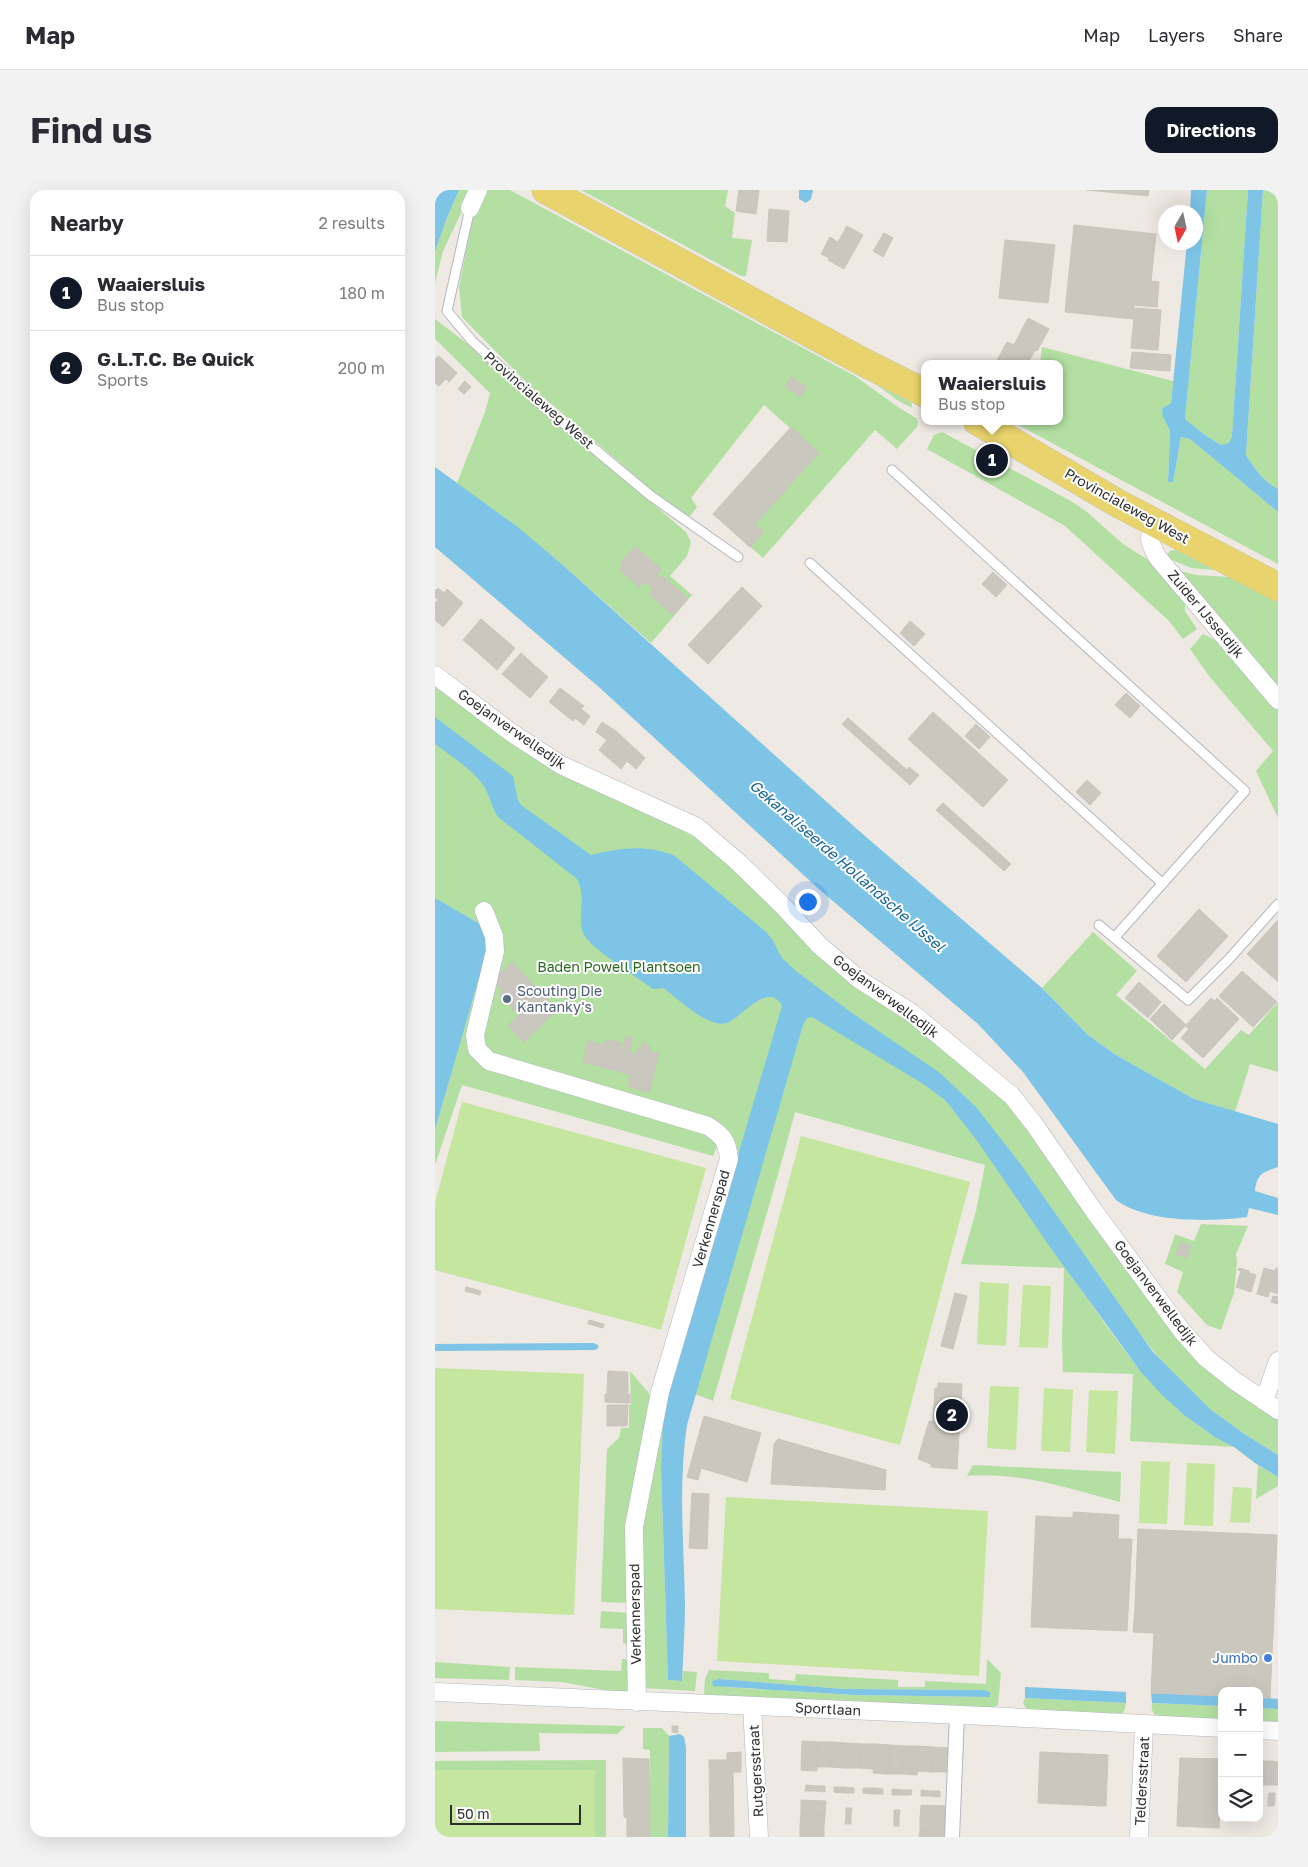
<!DOCTYPE html>
<meta charset="utf-8">
<style>
body{margin:0;font-family:"Golos Text",sans-serif;background:#f2f2f3;color:#2b2b33}
.controls{position:absolute;right:15px;bottom:15px;display:grid;overflow:hidden;border-radius:10px;box-shadow:0 5px 20px #0002}
.controls button{width:45px;height:45px;display:grid;place-items:center;padding:0;border:0;border-bottom:1px solid #e1e1e2;background:#fff;color:#2b2b33;font:25px sans-serif}
.compass{position:absolute;left:723px;top:15px;width:45px;height:45px;border-radius:50%;background:#fff;box-shadow:0 5px 20px #0002;rotate:189deg}
.scale{position:absolute;left:15px;bottom:12px;width:131px;box-sizing:border-box;padding-left:5px;border:2px solid #2e2e2e;border-top:0;font-size:14px;line-height:18px;white-space:nowrap;color:#2e2e2e;-webkit-text-stroke:4px #fff;paint-order:stroke}
.you{position:absolute;left:372px;top:711px;width:18px;height:18px;margin:-12px;border:4px solid #fff;border-radius:50%;background:#1a73e8;box-shadow:0 0 0 8px #1a73e833}
.badge{display:grid;place-items:center;width:32px;height:32px;border-radius:50%;background:#111827;color:#fff;font-size:16px;font-weight:700}
.pin{position:absolute;translate:-50% -50%;border:2px solid #fff;box-shadow:0 1px 5px #0006}
.popup{position:absolute;left:486px;top:170px;width:142px;height:65px;box-sizing:border-box;display:grid;place-content:center;border-radius:10px;background:#fff;filter:drop-shadow(0 1px 4px #0005);font-size:16px;white-space:nowrap;color:#7c7c81}
.popup b{font-size:19px;color:#2b2b33}
.popup::after{content:'';position:absolute;left:50%;top:100%;margin-left:-10px;border:10px solid transparent;border-top-color:#fff}
.list{margin:0;padding:0;list-style:none}
h2{display:flex;justify-content:space-between;align-items:center;height:65px;margin:0;padding:0 20px;font-size:21px}
h2 small{font-size:16px;font-weight:400;color:#7c7c81}
.list li{display:grid;grid-template-columns:32px 1fr auto;gap:15px;align-items:center;box-sizing:border-box;height:75px;padding:0 20px;border-top:1px solid #e1e1e2}
.list b{display:block;font-size:19px;white-space:nowrap}
.list p{margin:0;font-size:16px;white-space:nowrap;color:#7c7c81}
.list em{font-size:16px;font-style:normal;color:#7c7c81}
.icon{flex:none;width:28px;height:28px;fill:none;stroke:currentColor;stroke-width:2;stroke-linecap:round;stroke-linejoin:round}
.map{position:relative;flex:none;width:843px;height:1647px;overflow:hidden;border-radius:15px}
header{display:flex;align-items:center;gap:30px;box-sizing:border-box;height:70px;padding:0 25px;background:#fff;border-bottom:1px solid #e1e1e2}
header strong{font-size:24px}
nav{display:flex;gap:28px;margin-inline-start:auto;font-size:18px}
.intro{display:flex;align-items:center;justify-content:space-between;box-sizing:border-box;height:120px;padding:0 30px}
h1{margin:0;font-size:35px}
.button{padding:12px 22px;border-radius:15px;background:#111827;color:#fff;font-size:18px;font-weight:700}
main{display:flex;gap:30px;padding:0 30px}
aside{flex:1;background:#fff;border-radius:15px;box-shadow:0 5px 20px #0002}
.map>svg:first-child{display:block}
.green{fill:#b3e0a2;fill-rule:evenodd}
.pitch{fill:#c4e69f}
.water{fill:#7dc4e7}
.building{fill:#cac7bf;stroke:#c9c5bb}
.lines{fill:none;stroke-linecap:round;stroke-linejoin:round}
.service-casing{stroke:#b5b6c0;stroke-width:11}
.pedestrian-casing{stroke:#b5b6c0;stroke-width:16}
.minor-casing{stroke:#b5b6c0;stroke-width:19}
.primary-casing{stroke:#c9c9c9;stroke-width:29}
.service{stroke:#fff;stroke-width:9}
.pedestrian{stroke:#fff;stroke-width:14}
.minor{stroke:#fff;stroke-width:18}
.primary{stroke:#e8d36c;stroke-width:28}
.service-dot{fill:#5c6f8a;stroke:#fff;stroke-width:2}
.shop-dot{fill:#3f7fe0;stroke:#fff;stroke-width:2}
.labels{text-anchor:middle;stroke-width:4;stroke-linejoin:round;paint-order:stroke}
.street-label{font-size:14px;fill:#2e2e2e;stroke:#fff}
.park-label{font-size:14px;fill:#2b6821;stroke:#fff}
.service-label{font-size:14px;fill:#4e5e75;stroke:#fff;text-anchor:start}
.shop-label{font-size:14px;fill:#366cbe;stroke:#fff;text-anchor:end}
.water-label{font-size:15px;font-style:italic;fill:#176498;stroke:#fff}
</style>
<header>
<strong>Map</strong>
<nav><a>Map</a><a>Layers</a><a>Share</a></nav>
</header>
<div class="intro"><h1>Find us</h1><a class="button">Directions</a></div>
<main>
<aside>
<h2>Nearby<small>2 results</small></h2>
<ul class="list">
<li><span class="badge">1</span><div><b>Waaiersluis</b><p>Bus stop</p></div><em>180 m</em></li>
<li><span class="badge">2</span><div><b>G.L.T.C. Be Quick</b><p>Sports</p></div><em>200 m</em></li>
</ul>
</aside>
<div class="map">
<svg width="843" height="1647" viewBox="0 0 843 1647">
<rect width="100%" height="100%" fill="#eee9e2"/>
<!-- green -->
<path class="green" d="M24,0H37L8,61L0,93V62L11,30Z
M46,0H75L420,186L463,217L481,228L483,232L482,237L462,259L440,240L328,368L304,347L381,261L329,215L256,308L262,317L252,330L93,194L27,127L24,97L38,26Z
M146,0H293L290,16L300,23L297,48L317,50L311,86H306Z
M772,0H813L797,246L794,253L786,255L770,245L750,229Z
M828,0H843V299C829,292 819,278 811,265Z
M0,129L56,172L85,201L251,342L256,352L252,366L235,386L257,405L216,453L130,377L22,293L50,222L55,203L0,149Z
M607,157L738,191L736,213L728,227L735,241L733,291H738L746,247L755,249L843,322V374L576,231H624V174H605Z
M434,189L476,210L477,218L462,210Z
M507,242L636,311L652,322L688,354L715,371L750,413V421L762,439L748,449L734,431L630,336L492,259L499,245Z
M744,359L792,381L756,378L730,367L735,361Z
M745,381L761,385L796,387L843,412V501Z
M768,444L796,458L843,516V628L821,581L838,561L774,486L755,459Z
M0,491L228,630L270,653L556,891L725,1114L843,1225V1265C820,1250 796,1237 776,1220C726,1179 690,1124 654,1071L629,1076C678,1143 722,1220 799,1257L695,1251L698,1184L628,1182L627,1151L629,1078L526,1074L541,1021L550,975L360,922L346,974L278,1211L260,1204L346,909L313,966L282,957L278,966L27,895L0,975V940L17,881L0,719Z
M658,742L702,781L681,805L770,879L806,840L814,845L843,812V882L815,874L800,922L759,909L681,865L653,845L607,798Z
M766,1034L813,1036L801,1064L802,1072L799,1103L786,1140L772,1135L742,1102L748,1082L730,1074L740,1044L759,1051Z
M195,1181L213,1202L220,1214L196,1413L166,1412L172,1259L184,1248L186,1238H194V1215H196Z
M231,1214L226,1277L233,1490L247,1491L248,1481L262,1482L260,1501L208,1498L200,1355Z
M538,1275L686,1282L685,1312C635,1299 584,1281 532,1286Z
M823,1275L843,1287V1296L821,1309Z
M166,1421L195,1423L192,1454L188,1453V1439L165,1438Z
M187,1469H191L195,1474L193,1501L186,1503L127,1492L80,1490V1477L186,1481Z
M552,1469L566,1483L563,1515L554,1520L269,1505L270,1489L274,1480L334,1483V1489L360,1491L361,1484L463,1490V1497H490V1491L551,1494ZM284,1489L409,1499L549,1500L554,1507L419,1505L290,1497L277,1491Z
M0,1472L75,1477L74,1490L0,1488Z
M590,1508L691,1513C690,1521 690,1522 682,1526L599,1522L591,1518L588,1513Z
M717,1513L787,1516V1530L726,1528C718,1525 716,1521 717,1513Z
M824,1518L843,1519V1532L824,1531Z
M0,1531L191,1536L182,1544L104,1543L105,1561L0,1562Z
M208,1538H227L234,1546L233,1647H215V1560L208,1559Z
M171,1570V1647H0V1571Z"/>
<!-- pitch -->
<path class="pitch" d="M27,912L271,978L226,1140L0,1080V1013Z
M366,946L535,992L465,1255L295,1209Z
M545,1092L574,1094L571,1156L542,1154Z
M588,1095L616,1096L613,1158L584,1157Z
M0,1178L149,1184L139,1425L0,1419Z
M555,1196L584,1197L581,1260L552,1258Z
M609,1198L638,1200L635,1262L606,1261Z
M654,1200L683,1201L680,1264L651,1262Z
M706,1271L735,1272L732,1334L704,1333Z
M752,1273L780,1274L778,1336L749,1335Z
M798,1297L817,1298L815,1333L795,1332Z
M291,1307L553,1321L544,1486L282,1471Z
M0,1580H160V1647H0Z"/>
<!-- water -->
<path class="water" d="M0,0H24L11,30L0,62Z
M364,0H378L376,9L371,13L364,9Z
M756,0H772L750,229L770,245L786,255L794,253L797,246L813,0H828L811,265C819,278 829,292 843,299V322L755,249L746,247L738,292H733L735,241L728,227L727,219L736,213L752,53L761,52V22H755Z
M0,277L84,338L130,377L423,640L607,798L653,845L681,865L759,909L843,934V977C828,982 822,984 820,1001L843,1008V1025L814,1018L812,1027C775,1032 712,1033 681,1010L588,882L543,834L386,701L165,498L0,357Z
M0,527L78,586L83,610L86,615L156,665C185,658 211,654 240,666L330,741L337,749L347,768L361,781L417,823L505,883L541,917L587,976L718,1162L776,1220L808,1243L843,1265V1287L820,1273L799,1257L781,1248L749,1225L727,1205L706,1182L617,1060L543,952L511,911L490,895L377,827L372,828L368,835L252,1235C243,1294 249,1355 250,1414C250,1440 248,1466 247,1491L233,1490L226,1277L228,1234L231,1209L347,816C334,790 306,828 292,833C275,839 242,809 229,798L218,799C205,789 152,756 148,743C142,725 152,707 142,689L63,627C57,618 55,607 50,598C39,580 17,567 0,554Z
M0,708L45,734L56,746L0,940Z
M158,1153L163,1155V1158L160,1160L0,1161V1154Z
M284,1489L409,1499L549,1500L556,1503L554,1507L419,1505L278,1496L277,1491Z
M590,1497L691,1502V1513L590,1508Z
M716,1503L787,1506V1516L717,1513Z
M824,1507L843,1509V1519L824,1518Z
M245,1544L249,1547L251,1557V1647H233L234,1546Z"/>
<!-- building -->
<path class="building" d="M304,0H324L321,24L301,21Z
M652,0H714L713,6Z
M334,19L354,21L352,52L332,51Z
M639,35L721,44L716,91L724,92L722,117L699,115L698,129L630,122Z
M412,36L428,45L409,79L393,70L394,68L386,64L395,47L403,52Z
M449,43L458,48L448,67L438,61Z
M570,50L620,55L613,113L564,108Z
M700,118L726,120L723,160L696,158Z
M593,128L614,139L602,161L601,159L592,174H560L572,152L579,155Z
M697,162L736,165L735,181L695,178Z
M4,166L22,183L14,192L11,189L4,196L0,193V169Z
M356,187L372,197L366,207L350,197Z
M30,191L36,197L29,204L23,199Z
M356,237L384,263L320,334L329,342L315,357L278,324Z
M200,356L226,379L222,384L227,389L229,387L253,409L238,425L214,404L218,399L213,394L208,392L204,397L185,380L188,376L185,373Z
M558,382L572,395L561,407L547,394Z
M307,397L327,416L273,474L253,455Z
M3,398L9,403L12,399L28,413L8,437L0,430V413L3,410L0,407V401Z
M46,429L60,441L42,462L28,450Z
M475,431L490,444L479,456L465,443Z
M60,441L80,458L62,480L42,462Z
M86,463L99,475L81,496L67,484Z
M99,475L113,487L95,508L81,496Z
M125,498L149,516L146,519L155,526L149,535L140,528L138,531L114,512Z
M691,503L705,516L695,528L680,515Z
M498,522L573,590L548,617L473,549Z
M413,528L472,580L474,577L484,585L475,595L407,534Z
M167,532L181,541L210,568L201,579L192,571L186,579L164,560L172,550L161,542Z
M541,534L555,547L544,559L530,546Z
M652,590L666,603L655,615L641,602Z
M508,613L576,674L569,681L501,620Z
M764,719L793,746L751,792L722,766Z
M843,730V792L812,764Z
M77,772L113,810L111,812L117,818L115,820L118,824L89,852L73,835L84,825L64,805L68,801L59,792L63,789L61,787Z
M807,781L842,812L818,837L784,806Z
M704,792L726,812L713,828L690,808Z
M776,808L780,811L782,808L804,829L768,868L746,848L754,839L750,836Z
M729,814L751,835L737,850L715,829Z
M191,846L198,848L194,862L201,864L203,858L206,859L208,853L215,856L213,861L224,864L214,903L193,896L196,885L148,872L153,851L169,855L171,849L186,853L184,860H187Z
M745,1052L756,1056L752,1068L741,1064Z
M804,1078L814,1081V1083L821,1085L816,1102L801,1097L806,1081L803,1080Z
M829,1078L840,1081L841,1078L843,1079V1104L835,1101L833,1107L822,1104Z
M31,1097L46,1101L45,1105L30,1101Z
M520,1103L532,1106L518,1159L506,1156Z
M838,1106L843,1107V1114L836,1112Z
M154,1130L169,1134L168,1138L153,1134Z
M173,1181L193,1182V1203L191,1204H195V1213L170,1212V1204H175L172,1203Z
M503,1193L527,1194L522,1279L496,1277V1274L483,1269L494,1231L498,1232L500,1198H503Z
M172,1215H193L192,1236H172Z
M269,1226L326,1243L312,1292L266,1278L263,1290L252,1287Z
M343,1249L451,1280L450,1300L336,1294L339,1254Z
M257,1303L274,1304L272,1359L254,1358Z
M638,1322L684,1325L683,1349H697L692,1441L596,1437L601,1326L638,1328Z
M703,1339L842,1345L839,1424L700,1418Z
M700,1418L720,1419L719,1443L698,1442Z
M720,1419L839,1424L835,1508H825L824,1501H787V1506L716,1503Z
M237,1536H243V1543L237,1542Z
M367,1551L382,1552V1581L366,1580Z
M382,1552H397L396,1577H381Z
M397,1552L411,1553L410,1578L396,1577Z
M411,1553L426,1554L425,1578H410Z
M426,1554H440L439,1579L425,1578Z
M440,1554L455,1555L453,1584L438,1583Z
M455,1555L469,1556L468,1584H453Z
M469,1556H483L482,1585L468,1584Z
M483,1556L498,1557L497,1582L482,1581Z
M498,1557L513,1558L512,1582H497Z
M306,1562V1582H298L299,1647H275L274,1570H292V1563Z
M605,1562L673,1565L671,1616L603,1613Z
M188,1568L214,1569L215,1647H192V1628L189,1627Z
M745,1568L787,1569L784,1638L742,1636Z
M824,1571H837L836,1595H824Z
M837,1571L843,1572V1595H836Z
M371,1595L380,1596V1601H370Z
M380,1596H390V1602L380,1601Z
M399,1597H409V1603L399,1602Z
M409,1597L419,1598V1603H409Z
M428,1598H438V1604L428,1603Z
M438,1598L448,1599V1604H438Z
M457,1599L467,1600V1605H457Z
M467,1600H477L476,1605H467Z
M486,1600L496,1601L495,1606H486Z
M496,1601H505V1607L495,1606Z
M834,1603H840V1610L833,1609Z
M833,1609L840,1610L839,1616H833Z
M366,1610L391,1611L390,1625L366,1624Z
M486,1615L510,1616V1630L485,1629Z
M411,1618H417L416,1626H411Z
M459,1620H465L464,1628H459Z
M366,1624L390,1625L389,1637L365,1636Z
M411,1626H416V1634H410Z
M459,1628H464V1636H459Z
M485,1629L510,1630L509,1642L485,1641Z
M365,1636L389,1637V1647H365Z
M485,1641L509,1642V1647H484Z"/>
<g class="lines">
<!-- service casing -->
<g class="service-casing">
<path id="service" d="M35,18L12,121L37,151L109,217L216,306L303,367
M457,280L810,601L679,748
M375,373L727,693
M664,735L753,810L794,769L843,714"/>
</g>
<!-- pedestrian casing -->
<g class="pedestrian-casing">
<path id="pedestrian" d="M517,1647L522,1525"/>
</g>
<!-- minor casing -->
<g class="minor-casing">
<path id="minor" d="M35,18L43,0
M720,333C712,349 714,352 723,368L843,510
M0,485L77,543L126,575L262,637L304,673L347,715L385,756L425,790L477,823L577,906L599,934L659,1021L747,1141L771,1168L800,1191L843,1220
M49,721L59,746L60,761L40,845L42,859L54,871L273,936C288,946 292,950 294,969L225,1202L199,1337L202,1512
M829,1211L843,1171
M0,1502L573,1527L787,1538
M317,1516L324,1647
M824,1540L843,1541
M704,1647L709,1535"/>
</g>
<!-- primary casing -->
<g class="primary-casing">
<path id="primary" d="M111,0L430,173L490,203
M542,231L684,314L843,397"/>
</g>
<!-- service -->
<use href="#service" class="service"/>
<!-- pedestrian -->
<use href="#pedestrian" class="pedestrian"/>
<!-- minor -->
<use href="#minor" class="minor"/>
<!-- primary -->
<use href="#primary" class="primary"/>
</g>
<!-- markers -->
<circle class="service-dot" cx="72" cy="809" r="5"/>
<circle class="shop-dot" cx="833" cy="1468" r="5"/>
<g class="labels">
<!-- street labels -->
<g class="street-label">
<text transform="translate(104 210) rotate(41)" y="5">Provincialeweg West</text>
<text transform="translate(692 316) rotate(29)" y="5">Provincialeweg West</text>
<text transform="translate(771 424) rotate(50)" y="5">Zuider IJsseldijk</text>
<text transform="translate(77 539) rotate(35)" y="5">Goejanverwelledijk</text>
<text transform="translate(451 806) rotate(37)" y="5">Goejanverwelledijk</text>
<text transform="translate(276 1029) rotate(-74)" y="5">Verkennerspad</text>
<text transform="translate(721 1103) rotate(53)" y="5">Goejanverwelledijk</text>
<text transform="translate(200 1424) rotate(-91)" y="5">Verkennerspad</text>
<text transform="translate(393 1519) rotate(3)" y="5">Sportlaan</text>
<text transform="translate(321 1581) rotate(-93)" y="5">Rutgersstraat</text>
<text transform="translate(707 1591) rotate(-87)" y="5">Teldersstraat</text>
</g>
<!-- park labels -->
<g class="park-label">
<text x="184" y="782">Baden Powell Plantsoen</text>
</g>
<!-- service labels -->
<g class="service-label">
<text x="82" y="806">Scouting Die<tspan x="82" dy="16">Kantanky's</tspan></text>
</g>
<!-- shop labels -->
<g class="shop-label">
<text x="823" y="1473">Jumbo</text>
</g>
<!-- water labels -->
<g class="water-label">
<text transform="translate(412 676) rotate(41)" y="5">Gekanaliseerde Hollandsche IJssel</text>
</g>
</g>
</svg>
<div class="controls">
<button>+</button>
<button>−</button>
<button><svg class="icon" aria-label="layers" viewBox="0 0 24 24"><path d="M12 4l9 5-9 5-9-5zM3 14l9 5 9-5"/></svg></button>
</div>
<svg class="compass" viewBox="-18 -18 36 36"><path d="M0-13l5 13h-10z" fill="#e53935"/><path d="M0 13l5-13h-10z" fill="#7c7c81"/></svg>
<div class="scale">50 m</div>
<div class="you"></div>
<div class="pin badge" style="left:557px;top:270px">1</div>
<div class="popup"><b>Waaiersluis</b>Bus stop</div>
<div class="pin badge" style="left:517px;top:1225px">2</div>
</div>
</main>
